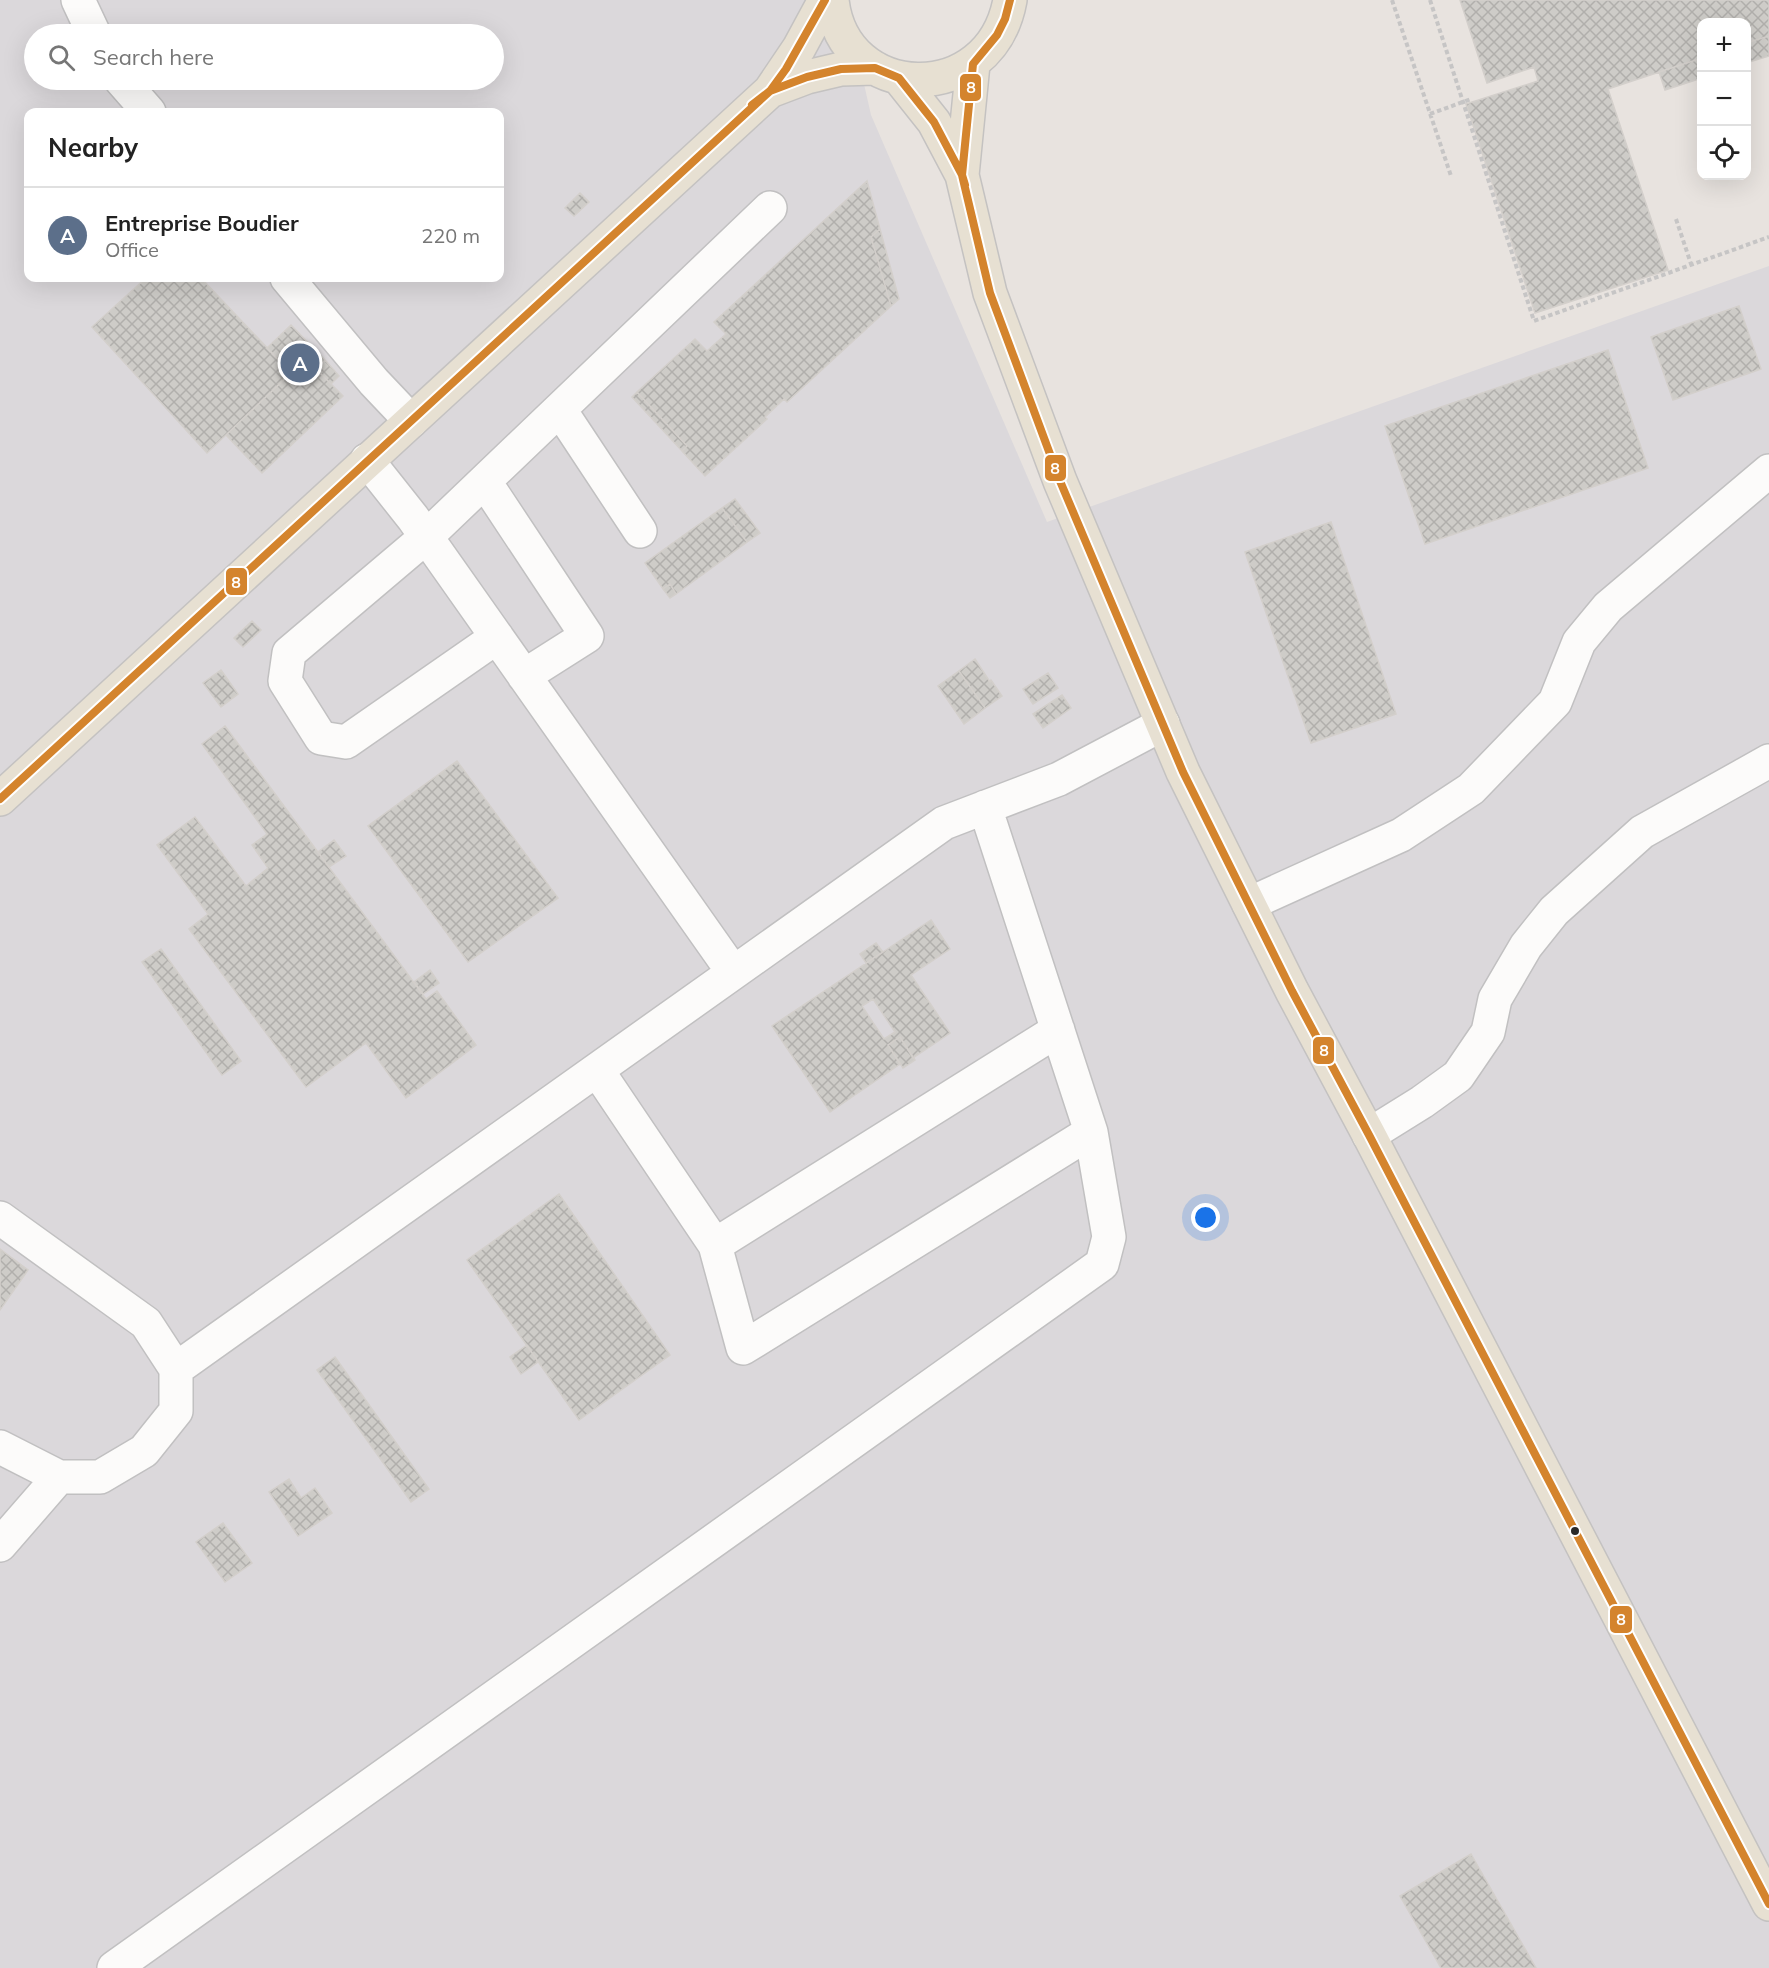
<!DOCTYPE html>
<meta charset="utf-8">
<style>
body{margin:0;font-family:Mulish,sans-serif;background:#f6f6f6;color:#222}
.controls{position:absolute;right:18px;top:18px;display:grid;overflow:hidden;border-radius:12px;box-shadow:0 6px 24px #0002}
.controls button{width:54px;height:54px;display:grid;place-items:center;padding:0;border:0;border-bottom:2px solid #e0e0e0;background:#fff;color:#222;font:30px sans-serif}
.you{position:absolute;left:1206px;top:1218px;width:21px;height:21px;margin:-15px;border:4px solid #fff;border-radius:50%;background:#1a73e8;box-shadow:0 0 0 9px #1a73e833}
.badge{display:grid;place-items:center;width:39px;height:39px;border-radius:50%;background:#6c6b69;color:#fff;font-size:20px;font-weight:700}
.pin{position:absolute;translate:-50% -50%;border:3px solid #fff;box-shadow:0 2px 6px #0006}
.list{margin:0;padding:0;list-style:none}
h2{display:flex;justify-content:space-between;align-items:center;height:78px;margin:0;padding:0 24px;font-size:26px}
h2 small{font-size:20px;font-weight:400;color:#767676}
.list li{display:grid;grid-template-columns:39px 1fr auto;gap:18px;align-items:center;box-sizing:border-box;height:96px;padding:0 24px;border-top:2px solid #e0e0e0}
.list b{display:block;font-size:22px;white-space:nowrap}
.list p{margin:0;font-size:20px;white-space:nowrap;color:#767676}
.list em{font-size:20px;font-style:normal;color:#767676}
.icon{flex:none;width:33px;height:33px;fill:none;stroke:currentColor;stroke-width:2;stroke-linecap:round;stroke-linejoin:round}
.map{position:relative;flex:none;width:1769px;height:1968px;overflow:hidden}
.search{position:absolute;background:#fff;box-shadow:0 6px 24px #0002;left:24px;top:24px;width:480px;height:66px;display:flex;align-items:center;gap:15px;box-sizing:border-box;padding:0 21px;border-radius:33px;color:#767676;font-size:22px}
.panel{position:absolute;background:#fff;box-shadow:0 6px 24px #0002;left:24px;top:108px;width:480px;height:174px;border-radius:12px}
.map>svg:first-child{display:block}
.industrial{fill:#dbd8db;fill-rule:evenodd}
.building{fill:url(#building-cross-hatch);stroke:#d3cfcb;stroke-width:1.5;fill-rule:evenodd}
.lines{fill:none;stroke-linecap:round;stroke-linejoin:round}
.minor-casing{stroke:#c1c0c1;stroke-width:36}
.major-casing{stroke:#c4c2c1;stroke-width:36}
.path{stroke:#c6c5c5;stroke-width:4;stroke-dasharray:4.5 3;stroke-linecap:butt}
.minor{stroke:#fcfbfa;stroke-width:33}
.major{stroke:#e7e0d2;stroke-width:33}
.bus-1-casing{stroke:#fff;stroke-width:12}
.bus-1{stroke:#d4842d;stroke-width:8}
.bus-dot{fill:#2a2a2a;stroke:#fff;stroke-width:2}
.line-badge{stroke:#fff;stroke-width:2}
.badge-label{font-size:16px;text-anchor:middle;font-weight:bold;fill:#fff}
</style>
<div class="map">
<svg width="1769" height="1968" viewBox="0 0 1769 1968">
<defs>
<pattern id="building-cross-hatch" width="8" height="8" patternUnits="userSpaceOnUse" patternTransform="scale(1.5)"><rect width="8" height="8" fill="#ceccc8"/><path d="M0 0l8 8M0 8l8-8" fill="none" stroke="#b1afac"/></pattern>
</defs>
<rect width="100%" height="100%" fill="#e8e3df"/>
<!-- industrial -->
<path class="industrial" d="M0,0H845L871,115L1047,522L1769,266V1968H0ZM34,34H494V80H34ZM28,112H500V278H28Z"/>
<!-- building -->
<path class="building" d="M1460,0H1769V36L1746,43V22H1702V58L1608,89L1668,270L1535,313L1466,104L1538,81L1534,67L1487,83Z
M1769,36V56L1746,63V43Z
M1702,58V78L1665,90L1659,72Z
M867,181L880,229L871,237L891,306L787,402L784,399L765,417L767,419L705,476L682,451L687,446L637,392L695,339L707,351L726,334L714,322Z
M580,193L589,202L574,216L565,208Z
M880,229L899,299L891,306L871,237Z
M146,278H201L291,373L207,453L92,327Z
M1739,306L1761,369L1673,400L1651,337Z
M291,325L325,360L316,369L343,396L262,473L226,435L291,373L267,348Z
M1608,350L1648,468L1425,544L1385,426Z
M325,360L339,376L331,384L316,369Z
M637,392L687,446L682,451L632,397Z
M735,499L760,533L747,542L722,508Z
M722,508L747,542L676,594L670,584L663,589L645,563Z
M1331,522L1396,714L1311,743L1245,552Z
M670,584L676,594L670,598L663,589Z
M252,621L261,630L243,647L234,638Z
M975,659L990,682L991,680L1002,696L985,708L959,671Z
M221,670L238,694L221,707L203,683Z
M959,671L985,708L964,724L938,686Z
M1048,673L1058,688L1033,704L1023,689Z
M1062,695L1071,708L1043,728L1033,714Z
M225,726L426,999L437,991L476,1045L406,1098L366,1043L306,1087L189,929L208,914L157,845L195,817L246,886L268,868L252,845L267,834L202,744Z
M457,761L558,898L468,962L368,826Z
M334,840L346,856L329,867L318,852Z
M931,920L950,949L911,975L950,1033L913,1058L900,1037L888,1045L900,1064L830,1112L772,1026ZM873,999L895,1032L884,1039L862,1006Z
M876,943L883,952L866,963L860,954Z
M161,949L241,1061L222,1075L142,962Z
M430,970L439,983L423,994L414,982Z
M900,1037L915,1060L903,1068L888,1045Z
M559,1194L670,1355L579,1420L467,1260Z
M0,1249L28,1270L0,1310Z
M527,1345L538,1362L521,1374L510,1357Z
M335,1357L429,1489L411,1502L317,1370Z
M289,1479L301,1498L315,1488L332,1513L298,1536L269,1492Z
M223,1523L252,1563L225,1582L196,1542Z
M1471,1854L1536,1968H1441L1400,1896Z"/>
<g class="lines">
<!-- minor casing -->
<g class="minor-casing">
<path id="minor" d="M78,0L94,34
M121,80L149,112
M287,278L374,382L411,421
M560,410L640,531
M367,460L413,518L733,972
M485,482L587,636L524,676
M497,637L346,742L321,738L285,681L289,653L426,537L770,208
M1249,904L1401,835L1471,789L1555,702L1579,642L1608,607L1769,471
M597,1070L715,1245L743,1348L1091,1132L985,807
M1369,1135L1422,1102L1458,1076L1488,1032L1495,999L1526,946L1554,911L1642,832L1769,761
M0,1218L146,1323L176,1369V1411L144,1451L100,1477H59L0,1447
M715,1245L1058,1030
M176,1369L944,823L1059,779L1163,724
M0,1545L59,1477
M114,1968L1102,1264L1109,1237L1091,1132"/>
</g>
<!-- major casing -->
<g class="major-casing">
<path id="major" d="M832,0C843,103 990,109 1010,0
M899,78L934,122L962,175L990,293L1060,481L1183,772L1292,991L1369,1135L1769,1904
M770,91L807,77L841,69L875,68
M962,175L973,64
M0,799L770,91L799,48L825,0"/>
</g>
<!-- path -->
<path class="path" d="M1392,0L1451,176
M1430,0L1534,321L1769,237
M1430,114L1471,99
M1676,219L1691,264"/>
<!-- minor -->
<use href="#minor" class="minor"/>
<!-- major -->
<use href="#major" class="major"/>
<!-- bus-1 casing -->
<g class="bus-1-casing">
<path id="bus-1" d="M752,105L770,91L786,69L825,0
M965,185L962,175L973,64L997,35L1005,19L1010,0
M0,799L770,91L807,77L841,69L875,68L899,78L934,122L962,175L990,293L1060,481L1183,772L1292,991L1369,1135L1769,1904"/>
</g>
<!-- bus-1 -->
<use href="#bus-1" class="bus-1"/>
</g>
<!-- markers -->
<circle class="bus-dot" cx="1575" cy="1531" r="5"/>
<g class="line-badge">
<rect x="959" y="73" width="23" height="29" rx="6" fill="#d4842d"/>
<rect x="1044" y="454" width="23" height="28" rx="6" fill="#d4842d"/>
<rect x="225" y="567" width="23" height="29" rx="6" fill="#d4842d"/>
<rect x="1312" y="1036" width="23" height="29" rx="6" fill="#d4842d"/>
<rect x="1609" y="1605" width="24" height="29" rx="6" fill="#d4842d"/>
</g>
<g class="badge-label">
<text x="971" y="93">8</text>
<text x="1055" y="474">8</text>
<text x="236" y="588">8</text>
<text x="1324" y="1056">8</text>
<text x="1621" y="1625">8</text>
</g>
</svg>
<div class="controls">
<button>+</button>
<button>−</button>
<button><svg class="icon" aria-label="locate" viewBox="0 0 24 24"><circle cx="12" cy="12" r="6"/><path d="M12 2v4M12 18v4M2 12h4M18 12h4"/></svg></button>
</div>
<div class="you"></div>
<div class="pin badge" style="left:300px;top:363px;background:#5c6f8a">A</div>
<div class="search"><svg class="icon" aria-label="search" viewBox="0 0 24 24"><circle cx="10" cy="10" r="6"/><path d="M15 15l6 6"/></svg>Search here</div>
<section class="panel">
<h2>Nearby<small></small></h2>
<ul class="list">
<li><span class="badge" style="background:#5c6f8a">A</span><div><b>Entreprise Boudier</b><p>Office</p></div><em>220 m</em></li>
</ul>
</section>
</div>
